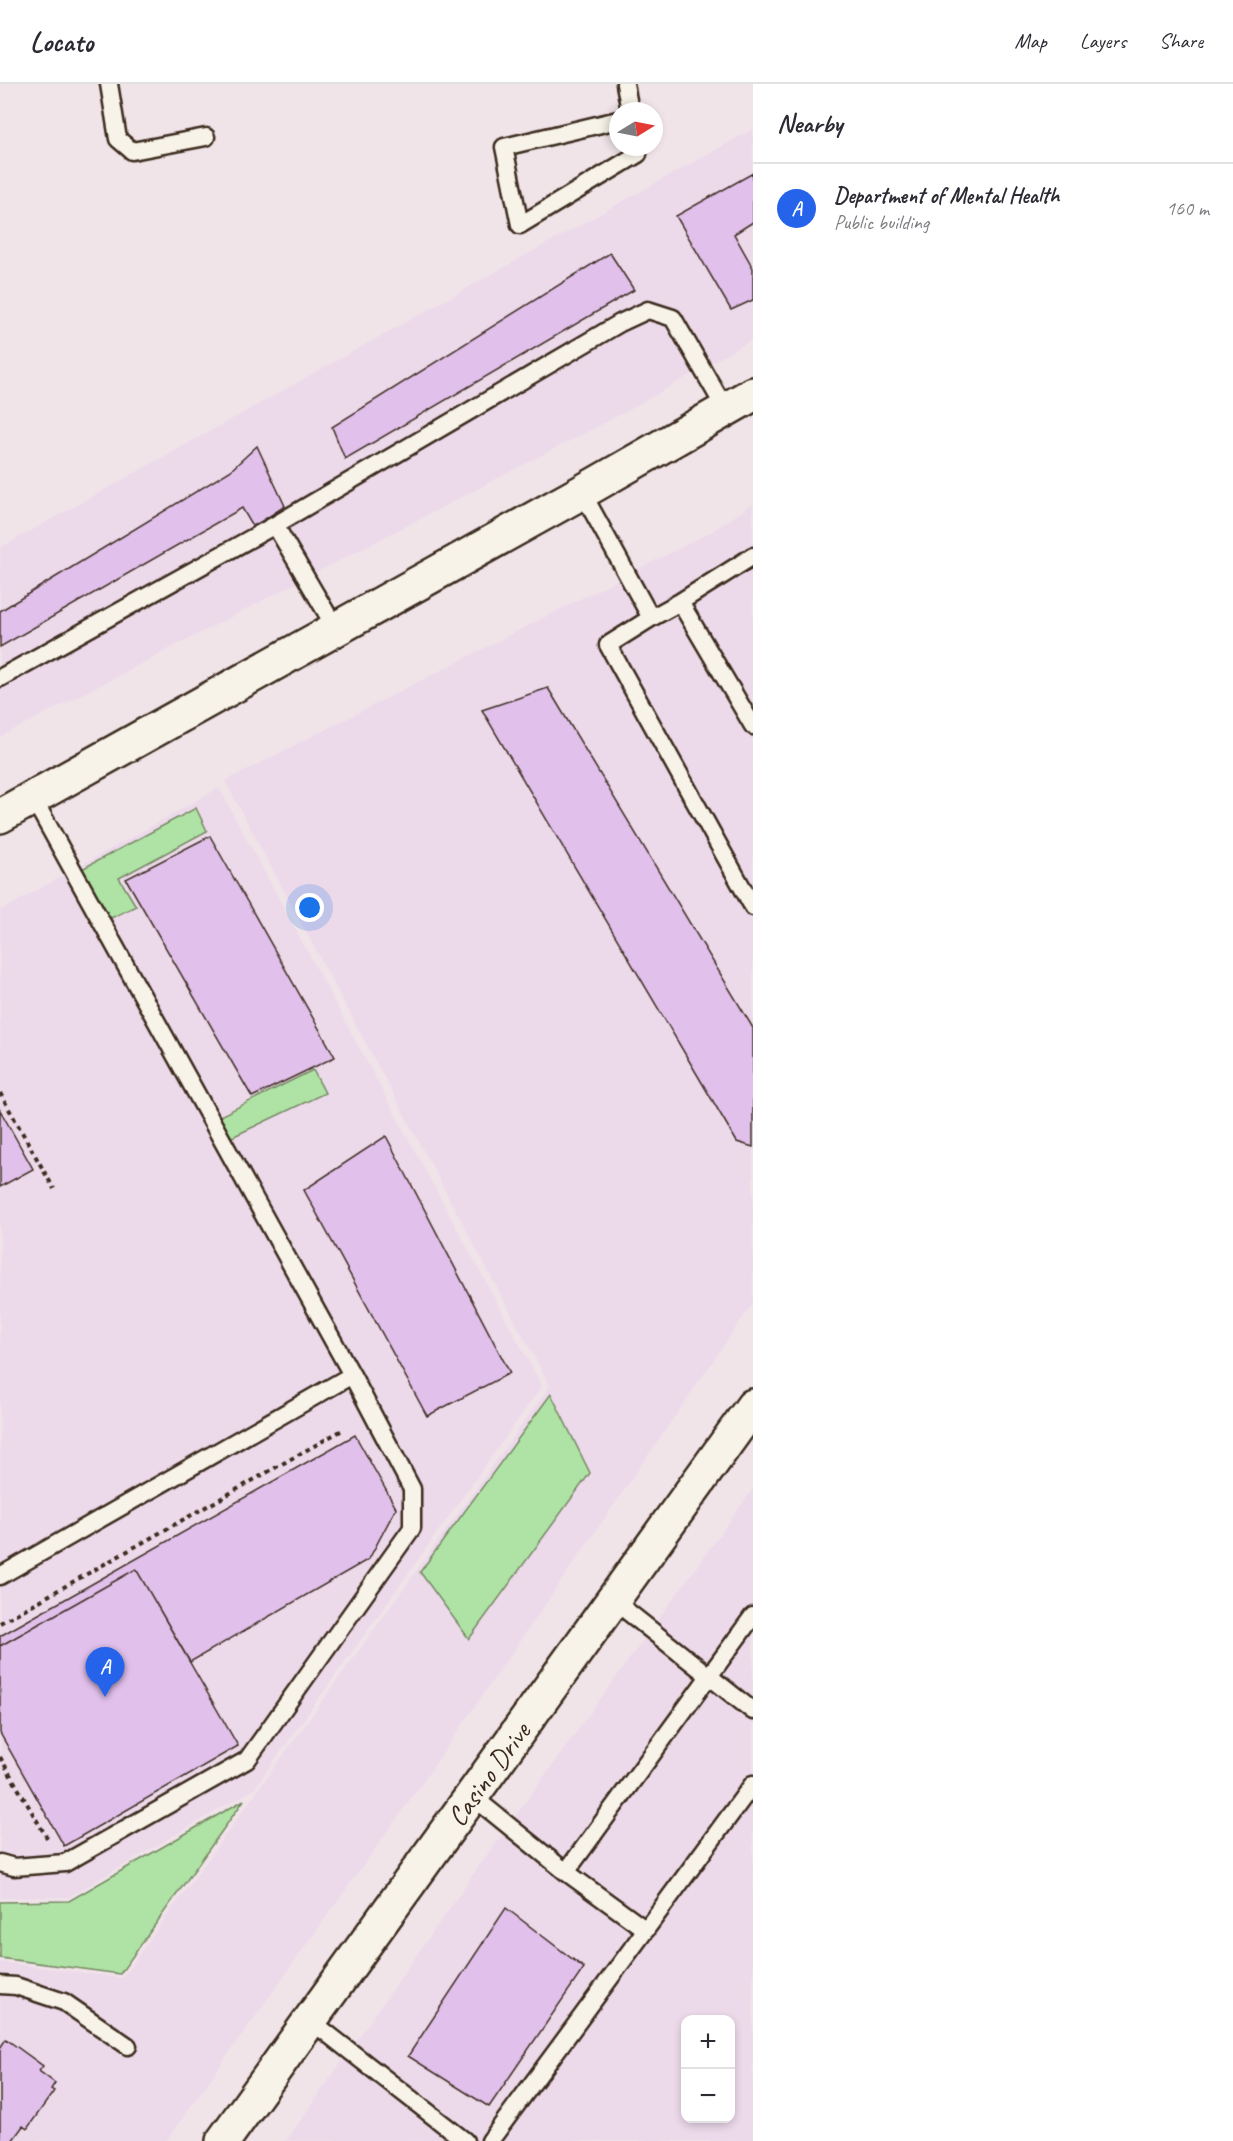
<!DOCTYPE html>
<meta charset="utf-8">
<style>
body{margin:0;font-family:Caveat,sans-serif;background:#f2f2f3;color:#2b2b33}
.controls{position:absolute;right:18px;bottom:18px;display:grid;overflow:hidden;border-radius:12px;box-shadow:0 3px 9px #0003}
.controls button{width:54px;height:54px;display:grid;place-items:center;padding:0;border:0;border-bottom:2px solid #e1e1e2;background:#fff;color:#2b2b33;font:30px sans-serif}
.compass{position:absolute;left:609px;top:18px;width:54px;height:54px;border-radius:50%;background:#fff;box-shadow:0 3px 9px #0003;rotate:80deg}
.you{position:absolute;left:310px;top:824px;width:21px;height:21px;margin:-15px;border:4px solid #fff;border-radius:50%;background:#1a73e8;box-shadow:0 0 0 9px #1a73e833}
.badge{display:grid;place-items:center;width:39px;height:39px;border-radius:50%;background:#2563eb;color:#fff;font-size:20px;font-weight:700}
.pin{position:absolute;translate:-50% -50px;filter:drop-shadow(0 2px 3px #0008)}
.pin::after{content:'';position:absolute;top:32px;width:21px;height:18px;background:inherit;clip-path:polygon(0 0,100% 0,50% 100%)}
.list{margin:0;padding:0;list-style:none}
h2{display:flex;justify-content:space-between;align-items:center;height:78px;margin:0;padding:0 24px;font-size:26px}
h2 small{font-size:20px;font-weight:400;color:#7c7c81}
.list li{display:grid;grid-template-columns:39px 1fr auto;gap:18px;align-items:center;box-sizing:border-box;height:90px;padding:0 24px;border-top:2px solid #e1e1e2}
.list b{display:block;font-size:22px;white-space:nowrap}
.list p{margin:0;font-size:20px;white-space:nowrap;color:#7c7c81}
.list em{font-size:20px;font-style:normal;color:#7c7c81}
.map{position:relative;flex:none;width:753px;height:2057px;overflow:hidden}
header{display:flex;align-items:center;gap:36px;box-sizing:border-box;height:84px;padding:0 30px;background:#fff;border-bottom:2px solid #e1e1e2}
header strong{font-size:28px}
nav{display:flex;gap:33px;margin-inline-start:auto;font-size:21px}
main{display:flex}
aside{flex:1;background:#fff}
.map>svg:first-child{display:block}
.built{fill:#ecd9ea;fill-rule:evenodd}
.green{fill:#afe3a5;stroke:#758662;stroke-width:1.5}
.building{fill:#e1c0ec;stroke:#3b2a1e;stroke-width:1.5}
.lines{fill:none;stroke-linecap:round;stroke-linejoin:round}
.lane-casing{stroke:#3b2a1e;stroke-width:21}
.secondary-casing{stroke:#3b2a1e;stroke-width:38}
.path{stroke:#3b2a1e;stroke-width:4;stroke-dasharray:4.5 4.5;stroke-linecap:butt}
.lane{stroke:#f7f3e8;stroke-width:16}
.secondary{stroke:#f7f3e8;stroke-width:33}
.labels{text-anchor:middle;stroke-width:5;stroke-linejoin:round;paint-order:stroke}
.street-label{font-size:28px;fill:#3b2a1e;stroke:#f7f3e8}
</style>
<header>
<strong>Locato</strong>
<nav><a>Map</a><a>Layers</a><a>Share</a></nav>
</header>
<main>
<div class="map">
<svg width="753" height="2057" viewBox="0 0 753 2057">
<rect width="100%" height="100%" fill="#f0e4e9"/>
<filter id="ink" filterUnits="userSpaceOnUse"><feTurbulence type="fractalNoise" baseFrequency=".0167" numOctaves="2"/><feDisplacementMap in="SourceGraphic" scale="12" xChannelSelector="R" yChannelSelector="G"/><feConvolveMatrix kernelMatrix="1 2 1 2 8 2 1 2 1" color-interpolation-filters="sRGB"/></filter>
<g filter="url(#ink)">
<!-- built -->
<path class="built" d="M753,45V255L627,327L0,653V464Z
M753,420V1219L422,1699L166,2057H0V1878L122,1894L550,1302L225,697L711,448Z
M219,704L542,1302L254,1705L69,1813L0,1814V827Z
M753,1405V2057H286L487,1771ZM686,1936H730V2034H686Z"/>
<!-- green -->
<path class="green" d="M196,724L207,747L119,794L136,822L109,835L80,786Z
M313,986L325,1009L230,1054L218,1033Z
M551,1310L590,1389L469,1555L420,1488Z
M244,1716L120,1890L0,1874V1818L69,1817Z"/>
<!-- building -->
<path class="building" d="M753,89V138L734,150L753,184V216L731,226L676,132Z
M610,169L634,206L345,375L332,343Z
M257,362L285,422L253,443L242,424L0,563V527L230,387Z
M548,604L753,944V1063L737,1058L482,626Z
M210,752L335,973L252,1013L126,795Z
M0,1026L33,1085L0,1103Z
M386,1052L510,1289L427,1332L304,1106Z
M355,1351L396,1424L369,1475L190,1578L136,1485L0,1562V1552Z
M136,1485L238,1662L64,1762L0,1649V1562Z
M506,1824L584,1884L489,2023L408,1972Z
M6,1955L43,1982L39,1987L55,1999L51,2005L54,2007L27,2045L23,2042L12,2057H0V1964Z"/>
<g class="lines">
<!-- lane casing -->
<g class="lane-casing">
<path id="lane" d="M109,0L118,55L132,67L206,53
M625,0L630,27
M618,36L504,63L520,141L638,70L636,63
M582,408L651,534L608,561L753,823
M275,441L336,545
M680,518L753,472
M651,534L680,518L753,642
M0,594L275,441L620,239L648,226L673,234L726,326
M0,1492L352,1291L33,714
M613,1516L753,1627
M472,1712L566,1788L753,1532
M0,1779L14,1783L65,1779L247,1676L412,1444V1405L352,1291
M566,1788L646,1846
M0,1901L16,1902L64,1918L128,1962
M310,1936L465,2057
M490,2057L753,1700"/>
</g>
<!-- secondary casing -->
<g class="secondary-casing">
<path id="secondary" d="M0,732L582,408L753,310
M223,2057L753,1322"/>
</g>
<!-- path -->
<path class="path" d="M0,1009L54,1105
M0,1539L344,1345
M0,1673L47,1754"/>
<!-- lane -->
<use href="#lane" class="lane"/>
<!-- secondary -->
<use href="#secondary" class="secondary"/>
</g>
</g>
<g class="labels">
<!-- street labels -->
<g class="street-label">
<text transform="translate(488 1690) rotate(-54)" y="10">Casino Drive</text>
</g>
</g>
</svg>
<div class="controls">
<button>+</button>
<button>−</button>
</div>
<svg class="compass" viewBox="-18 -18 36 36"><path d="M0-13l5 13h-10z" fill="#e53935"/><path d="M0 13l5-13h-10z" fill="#7c7c81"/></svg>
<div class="you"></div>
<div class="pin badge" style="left:105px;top:1613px">A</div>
</div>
<aside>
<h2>Nearby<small></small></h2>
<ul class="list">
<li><span class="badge">A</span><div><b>Department of Mental Health</b><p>Public building</p></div><em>160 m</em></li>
</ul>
</aside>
</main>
